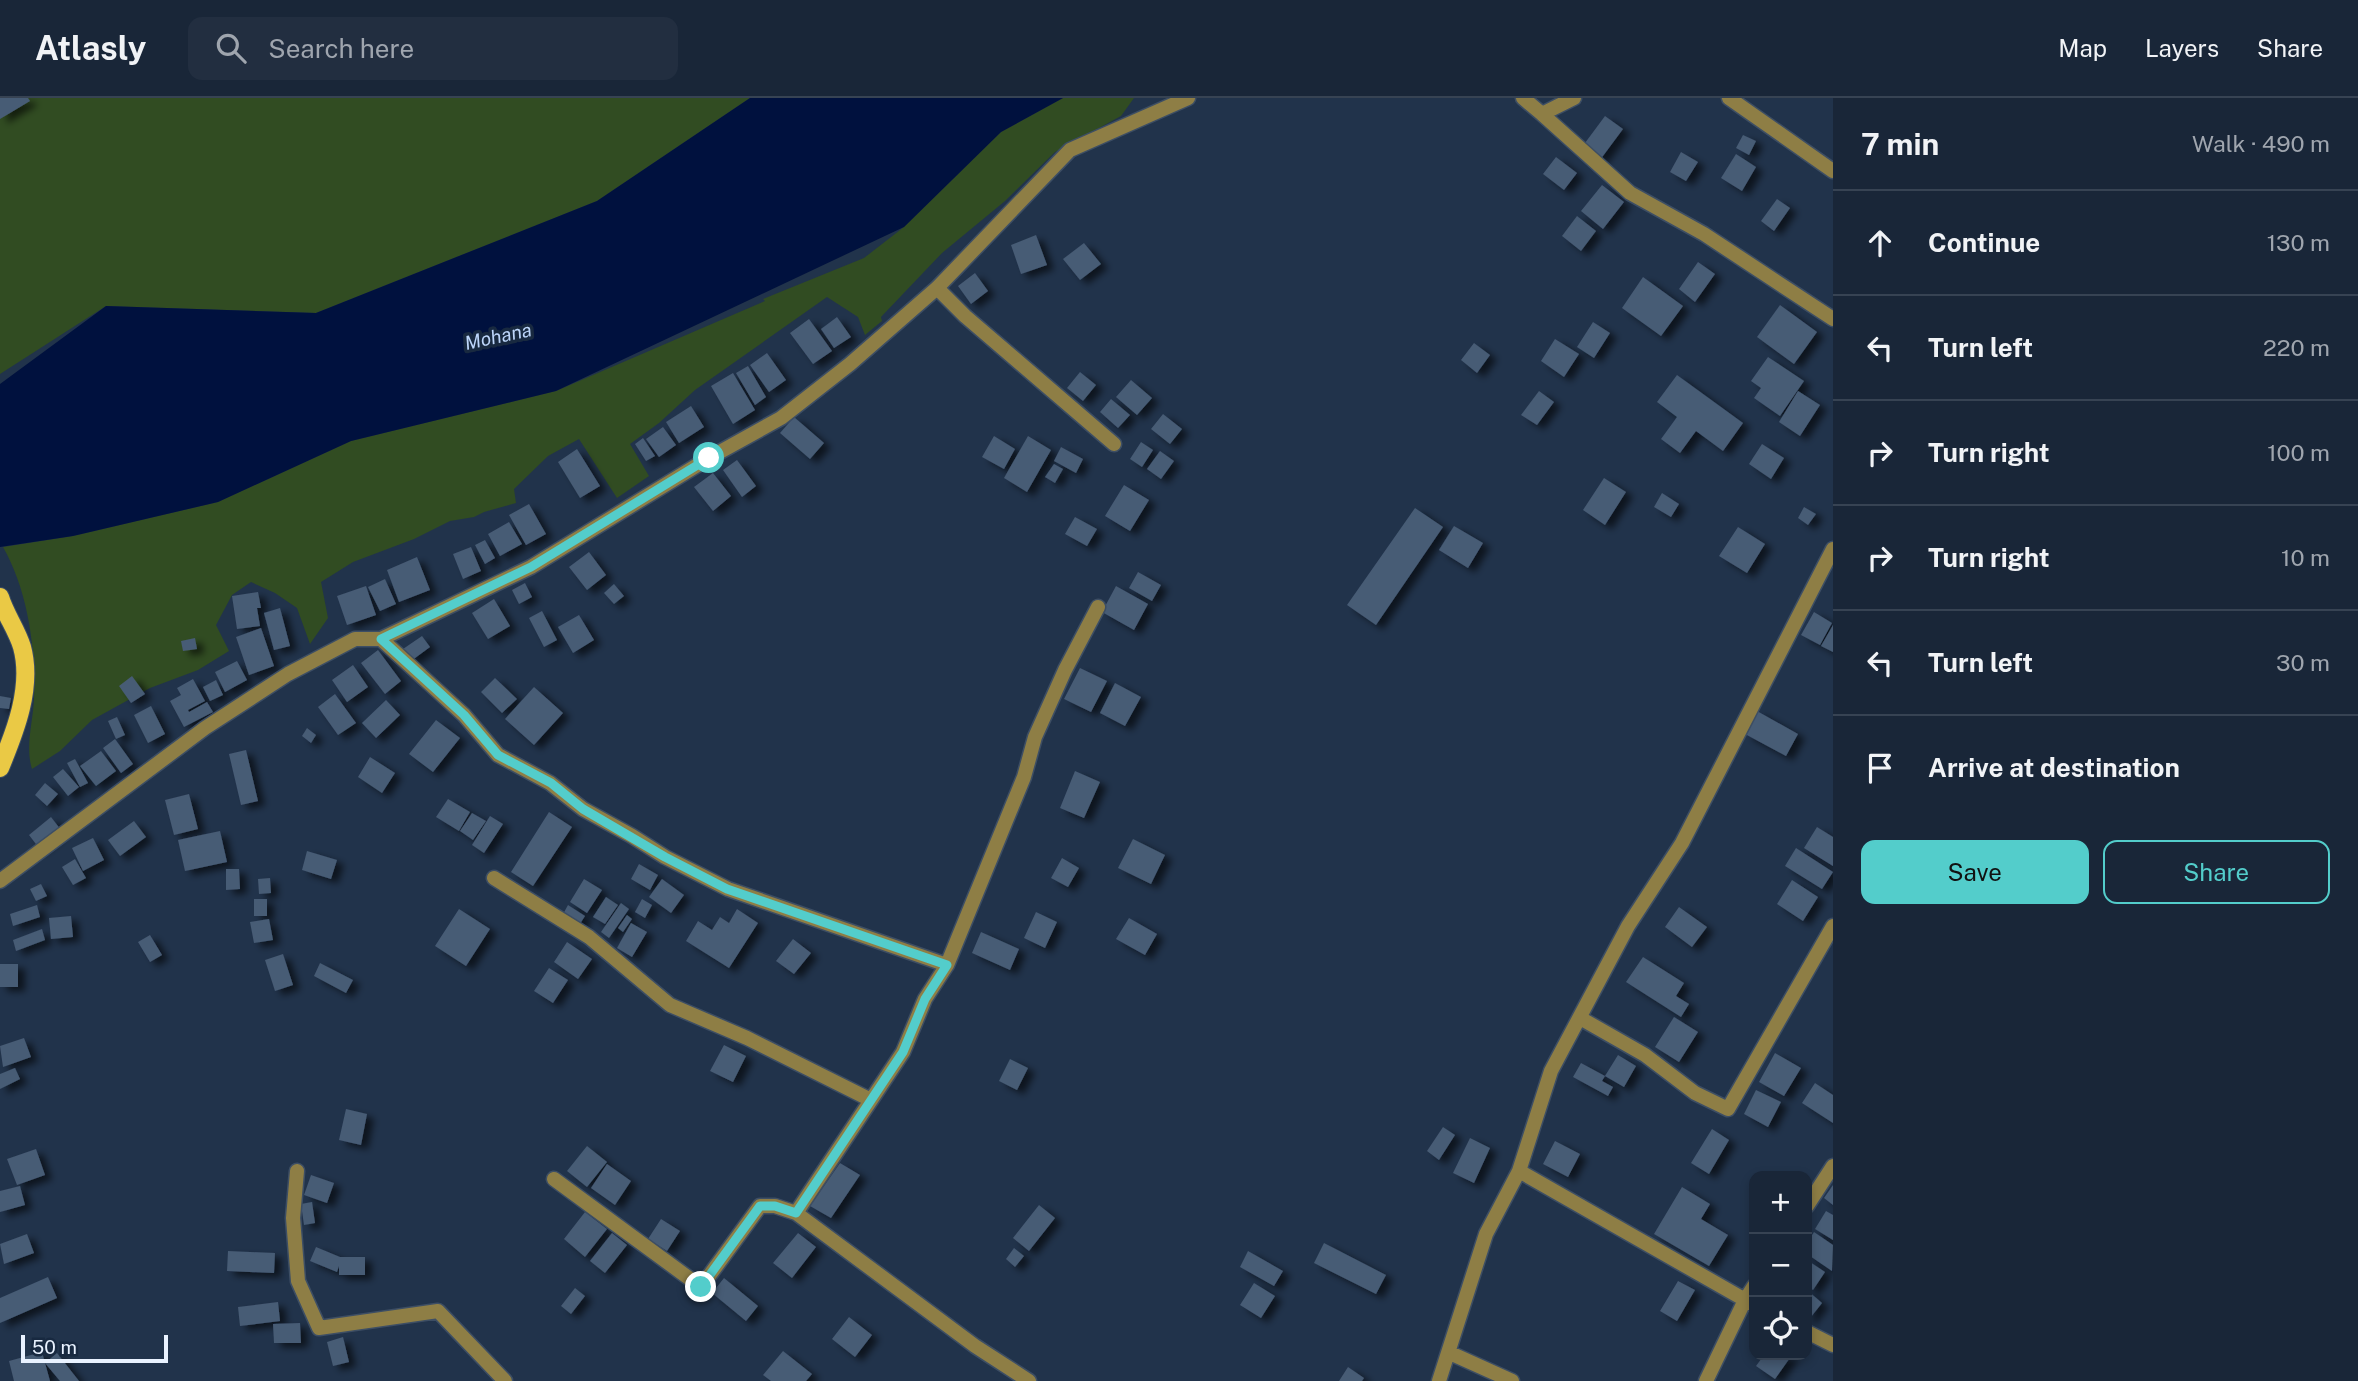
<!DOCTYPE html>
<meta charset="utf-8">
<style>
body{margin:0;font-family:"Public Sans",sans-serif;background:#222e40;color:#f1f3f6}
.controls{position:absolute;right:21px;bottom:21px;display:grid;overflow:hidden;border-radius:14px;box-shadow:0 4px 10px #0003}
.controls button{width:63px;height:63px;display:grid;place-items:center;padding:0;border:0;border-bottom:2px solid #374353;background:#192638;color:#f1f3f6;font:35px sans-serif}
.scale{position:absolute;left:21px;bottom:18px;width:147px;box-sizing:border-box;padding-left:7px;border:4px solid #e9f2ff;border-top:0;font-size:19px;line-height:24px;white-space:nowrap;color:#e9f2ff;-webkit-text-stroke:5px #182940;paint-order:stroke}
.stop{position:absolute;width:21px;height:21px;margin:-16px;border:5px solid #53cdcb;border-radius:50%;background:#fff}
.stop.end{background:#53cdcb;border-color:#fff;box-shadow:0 2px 7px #0008}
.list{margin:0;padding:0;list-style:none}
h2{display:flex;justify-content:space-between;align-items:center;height:91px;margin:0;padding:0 28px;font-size:30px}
h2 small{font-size:23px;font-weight:400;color:#9fa5ae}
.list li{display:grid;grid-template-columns:46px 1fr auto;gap:21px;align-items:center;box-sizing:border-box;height:105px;padding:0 28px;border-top:2px solid #374353}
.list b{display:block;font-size:26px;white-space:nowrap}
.list em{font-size:23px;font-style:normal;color:#9fa5ae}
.actions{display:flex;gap:14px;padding:21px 28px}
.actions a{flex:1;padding:16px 0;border:2px solid #53cdcb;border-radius:14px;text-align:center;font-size:24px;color:#53cdcb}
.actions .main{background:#53cdcb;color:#111}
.icon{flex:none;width:38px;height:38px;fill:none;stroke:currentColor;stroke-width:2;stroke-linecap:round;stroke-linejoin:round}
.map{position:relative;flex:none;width:1833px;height:1283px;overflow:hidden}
header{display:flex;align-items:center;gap:42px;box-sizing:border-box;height:98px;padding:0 35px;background:#192638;border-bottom:2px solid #374353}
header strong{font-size:33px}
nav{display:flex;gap:38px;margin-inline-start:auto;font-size:24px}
.search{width:490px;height:63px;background:#222e40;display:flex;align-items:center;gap:18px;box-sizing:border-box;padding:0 24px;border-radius:14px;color:#9fa5ae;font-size:26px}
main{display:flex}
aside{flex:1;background:#192638}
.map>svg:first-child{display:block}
.green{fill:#314c22}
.water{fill:#00113e}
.building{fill:#475b74;filter:url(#shadow)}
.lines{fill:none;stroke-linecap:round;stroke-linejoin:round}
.minor-casing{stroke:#3d4e64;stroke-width:17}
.primary-casing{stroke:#3d4e64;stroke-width:20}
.minor{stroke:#8e7e45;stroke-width:14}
.primary{stroke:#eac945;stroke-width:18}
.route{stroke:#53cdcb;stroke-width:9}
.labels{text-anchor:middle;stroke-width:7;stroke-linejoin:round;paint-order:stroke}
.water-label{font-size:19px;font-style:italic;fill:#bdd6fb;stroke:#182940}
</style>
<header>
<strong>Atlasly</strong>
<div class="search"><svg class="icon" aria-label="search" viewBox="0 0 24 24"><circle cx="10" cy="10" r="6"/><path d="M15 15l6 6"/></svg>Search here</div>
<nav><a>Map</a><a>Layers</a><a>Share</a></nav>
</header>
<main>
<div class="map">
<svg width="1833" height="1283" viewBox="0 0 1833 1283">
<defs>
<filter id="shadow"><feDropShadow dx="7" dy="4.5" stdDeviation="3.5" flood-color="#0009"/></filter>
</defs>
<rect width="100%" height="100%" fill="#21334b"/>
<!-- green -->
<path class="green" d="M0,0H750L597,103L316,215L106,208L0,276Z
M1063,0H1134L1121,18L1055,54L1005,103L942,155L881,219L882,223L865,237L858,219L827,199L695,292L659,325L630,346L649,378L617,400L579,341L548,358L514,391L516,405L484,414L474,419L450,423L414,441L353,464L321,484L328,520L310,546L297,510L275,495L251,484L232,497L216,527L229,553L198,572L150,590L92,622L60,653L32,671C25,649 33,624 34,601C36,551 28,493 3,449L73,438L218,404L351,343L556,293L765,203L763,201L864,160L904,129L1001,34Z"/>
<!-- water -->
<path class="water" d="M750,0H1063L1001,34L904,129L556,293L351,343L218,404L73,438L0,449V286L106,208L316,215L597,103Z"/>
<!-- building -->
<path class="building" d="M0,0H28L30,3L0,21Z
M1605,18L1623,31L1600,62L1582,49Z
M1743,37L1756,43L1749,57L1736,50Z
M1681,54L1698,64L1686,83L1670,74Z
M1736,56L1756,69L1742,93L1721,80Z
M1556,59L1577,75L1564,92L1543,76Z
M1602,87L1624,104L1603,131L1581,113Z
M1777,101L1790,110L1774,133L1761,123Z
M1577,118L1596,133L1581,153L1562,138Z
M1036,137L1047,167L1021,176L1011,147Z
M1084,145L1101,166L1080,182L1063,161Z
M1698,164L1715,176L1695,204L1679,191Z
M975,175L988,193L971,206L958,188Z
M1643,179L1683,208L1661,238L1622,210Z
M1780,207L1817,234L1794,266L1757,239Z
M837,219L851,239L834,250L821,231Z
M809,221L832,253L813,266L790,235Z
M1593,224L1610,235L1594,260L1577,249Z
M1555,241L1579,256L1564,279L1541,263Z
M1474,245L1490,257L1477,275L1461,262Z
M767,255L786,282L769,294L750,267Z
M1768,259L1804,283L1780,318L1754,300L1761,290L1751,283Z
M748,268L766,299L755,307L736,275Z
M1080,274L1096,287L1083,303L1067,290Z
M733,275L755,312L733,326L711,288Z
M1677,277L1743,325L1723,353L1696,333L1680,355L1661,341L1677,319L1657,304Z
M1131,282L1152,300L1137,317L1116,299Z
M1539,293L1554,304L1537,327L1521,317Z
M1798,293L1820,307L1800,338L1779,324Z
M1111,301L1130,317L1118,330L1100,314Z
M691,308L704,329L679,345L666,324Z
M1163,316L1182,331L1170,346L1151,331Z
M794,319L824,345L810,361L780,335Z
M663,329L676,347L659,359L646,341Z
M994,338L1015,351L1004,371L982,359Z
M1028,338L1051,352L1027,394L1004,380Z
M643,340L655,358L646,363L635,346Z
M1141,344L1153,352L1142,369L1130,361Z
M1762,346L1784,360L1771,381L1749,366Z
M1061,349L1083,361L1076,375L1054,363Z
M577,351L600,388L580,400L558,364Z
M1160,353L1174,363L1161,381L1147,371Z
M737,362L756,388L742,399L723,372Z
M1054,366L1063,371L1055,385L1045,379Z
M713,375L731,398L713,413L694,389Z
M1604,380L1626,394L1605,427L1583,412Z
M1124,387L1149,402L1130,433L1105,418Z
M1662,395L1679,406L1671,419L1654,409Z
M529,406L546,436L526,447L509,417Z
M1804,409L1816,416L1808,427L1798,420Z
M1415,410L1443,429L1376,527L1347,507Z
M1075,419L1097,431L1087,448L1065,436Z
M509,424L522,446L500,458L488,436Z
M1454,428L1483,445L1468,470L1439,452Z
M1738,429L1765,446L1747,475L1719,458Z
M485,442L495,460L485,466L475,447Z
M471,449L481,473L463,481L453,456Z
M589,454L606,477L587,492L569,469Z
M417,459L430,492L399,504L387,472Z
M1138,474L1161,487L1152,503L1129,490Z
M385,481L396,506L380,513L368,489Z
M525,485L532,499L519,506L512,492Z
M614,486L624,498L614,506L604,495Z
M366,488L376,517L347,527L337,498Z
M1116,488L1148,506L1134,532L1102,514Z
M258,494L261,510H257L260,528L237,531L232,498Z
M494,501L510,528L488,541L472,515Z
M280,510L290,548L274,552L264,515Z
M542,513L557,542L544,549L529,520Z
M1814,514L1832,525L1820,547L1801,537Z
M579,517L594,542L573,555L558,529Z
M1833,527V554L1821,548Z
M261,530L274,568L249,577L236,539Z
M422,538L430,549L411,563L403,551Z
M195,540L197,551L183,553L181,543Z
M378,552L401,583L385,596L361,565Z
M237,563L247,582L225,594L215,574Z
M353,567L368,589L347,604L332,582Z
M1080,570L1107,583L1091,614L1064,601Z
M132,578L145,596L131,605L119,588Z
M495,580L517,601L502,615L481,594Z
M193,581L205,603L188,612L189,614L207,604L213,614L184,629L170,603L181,597L177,590Z
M216,582L223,597L210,603L203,589Z
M1115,585L1141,599L1125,628L1100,615Z
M534,589L563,615L534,647L505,621Z
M335,596L356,625L338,637L318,609Z
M0,598L11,600L9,611L0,610Z
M386,602L400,617L376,640L362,625Z
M151,608L165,636L148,645L134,617Z
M1757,613L1798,636L1786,658L1745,636Z
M117,619L125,637L116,641L108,623Z
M436,622L460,640L433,674L409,656Z
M307,630L316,637L311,645L302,638Z
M115,641L133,666L121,675L103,650Z
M246,652L258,703L241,707L229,656Z
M101,653L116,673L96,688L80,668Z
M370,659L395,675L382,695L358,679Z
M75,661L88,685L80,689L67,665Z
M63,671L79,689L68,698L53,679Z
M1075,673L1100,684L1084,720L1060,710Z
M45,685L58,696L47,708L35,697Z
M189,696L198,731L174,737L165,702Z
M448,701L470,714L459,733L436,719Z
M549,714L572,729L533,788L511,774Z
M472,715L486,723L473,742L460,733Z
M490,718L503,726L484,755L472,747Z
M51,719L61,732L39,750L29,737Z
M134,723L146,739L120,758L108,742Z
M1817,729L1833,739V768L1804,750Z
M220,733L227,764L185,773L178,742Z
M93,740L104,762L83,773L72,750Z
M1133,741L1165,757L1151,786L1118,770Z
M1796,750L1833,774L1822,791L1785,768Z
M307,753L337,762L331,781L302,772Z
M1062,760L1079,770L1068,789L1051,780Z
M75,761L86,780L73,787L62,769Z
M639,766L658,777L650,792L631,781Z
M226,771H239L240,791L226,792Z
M270,780L271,795L259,796L258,781Z
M584,781L602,792L587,815L570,804Z
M662,781L684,797L671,815L649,799Z
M1792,782L1818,799L1803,823L1777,806Z
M41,786L47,798L36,803L30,791Z
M606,799L618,807L605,826L593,819Z
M254,801H267V818H254Z
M642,801L652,807L645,820L635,814Z
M621,805L629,811L609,840L601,834Z
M37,807L40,819L13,828L10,816Z
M568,807L585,818L578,829L562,818Z
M1679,809L1707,829L1692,849L1665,829Z
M459,811L490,831L466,868L435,848Z
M737,811L758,825L729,870L686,843L698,823L712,832L720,819L729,825Z
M1036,814L1057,824L1045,850L1024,840Z
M627,817L632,821L623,834L618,830Z
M71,818L73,839L51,841L49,820Z
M1129,820L1157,836L1145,857L1116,841Z
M269,821L273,842L254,845L250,824Z
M631,825L647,834L632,859L617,850Z
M42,831L45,842L16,853L13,842Z
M981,834L1019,851L1010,872L972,855Z
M150,837L162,857L150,864L138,844Z
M793,841L811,855L794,876L776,863Z
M567,844L592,861L578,881L554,864Z
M283,856L293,887L275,893L265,862Z
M1643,859L1684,885L1676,898L1689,906L1681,919L1626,884Z
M320,865L353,882L346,895L314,878Z
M0,866H18V889H0Z
M549,870L568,882L553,905L534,893Z
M1674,919L1698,934L1679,964L1655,949Z
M24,940L31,959L3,969L0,948Z
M724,947L746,958L733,984L710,973Z
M1775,955L1801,970L1784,998L1759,984Z
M1618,957L1636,968L1624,989L1605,978Z
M1010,961L1028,970L1017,992L999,983Z
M1581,965L1605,978L1602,983L1613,989L1608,998L1573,979Z
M15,970L20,981L0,991V976Z
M1815,985L1833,997V1025L1802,1005Z
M1756,992L1781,1004L1768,1029L1744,1016Z
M346,1011L367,1016L361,1047L339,1042Z
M1443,1029L1455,1037L1439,1062L1427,1053Z
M1712,1031L1729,1042L1709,1076L1691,1065Z
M1470,1040L1490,1050L1474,1085L1453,1075Z
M1555,1043L1580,1056L1568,1079L1543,1066Z
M587,1048L607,1064L587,1089L567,1073Z
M36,1051L45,1077L17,1087L7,1061Z
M840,1065L860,1077L831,1120L810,1108Z
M607,1066L631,1083L615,1107L591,1090Z
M311,1077L334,1085L327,1105L304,1097Z
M1833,1087V1107L1824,1100Z
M20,1088L25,1107L0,1114V1093Z
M1682,1089L1710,1106L1701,1121L1728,1137L1709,1168L1654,1136Z
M312,1104L315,1125L304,1127L301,1106Z
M1039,1107L1055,1120L1029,1153L1013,1140Z
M1826,1113L1833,1117V1142L1815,1131Z
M585,1114L607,1131L585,1159L564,1141Z
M661,1121L680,1133L667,1153L648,1141Z
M1814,1134L1833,1147L1832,1173L1807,1156V1145Z
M612,1135L627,1147L605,1175L590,1163Z
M798,1135L816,1149L792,1180L773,1165Z
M27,1136L34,1155L4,1166L0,1146Z
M1324,1145L1386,1177L1376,1196L1314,1165Z
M316,1149L340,1159H365V1177H339V1168L337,1174L310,1163Z
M1014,1150L1024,1158L1015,1169L1006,1161Z
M228,1153L275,1155L274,1175L227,1173Z
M1248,1153L1283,1173L1274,1188L1240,1169Z
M1807,1162L1825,1174L1813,1192L1807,1188Z
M48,1179L57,1200L0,1225V1200Z
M724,1180L758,1208L746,1223L712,1195Z
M1678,1183L1695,1192L1677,1223L1660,1213Z
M1254,1185L1275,1198L1261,1220L1240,1207Z
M575,1190L585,1198L571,1216L561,1208Z
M1807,1192L1822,1205L1807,1224Z
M278,1204L280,1223L240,1228L238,1209Z
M849,1219L872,1237L855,1259L832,1241Z
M300,1225L301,1245H274L273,1226Z
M343,1239L349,1264L333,1268L327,1244Z
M783,1253L812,1276L806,1283H771L763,1277Z
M42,1254L50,1283H14L9,1263Z
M57,1255L79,1283H60L45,1265Z
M1764,1257H1792L1775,1281L1756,1268Z
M1348,1269L1364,1280L1362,1283H1339Z"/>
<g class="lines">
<!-- minor casing -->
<g class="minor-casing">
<path id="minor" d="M1523,0L1542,16L1574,0
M1729,0L1833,73
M1542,16L1630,95L1704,136L1833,221
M937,190L965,218L1114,346
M381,541L464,617L498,657L550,685L583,711L632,738L665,759L728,791L947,867
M494,780L589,839L670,907L747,940L871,1002
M0,783L205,630L288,576L355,541H381L531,469L709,360L781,320L850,266L937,190L1070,52L1188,0
M1580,920L1645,957L1695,995L1728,1011L1833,828
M297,1073L293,1120L298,1183L319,1230L438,1213L505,1283
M1519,1073L1754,1207
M554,1081L701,1189L760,1108H775L796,1115
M1807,1108L1833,1068
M1807,1234L1833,1247
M1450,1255L1512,1283
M1029,1283L975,1248L796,1115L903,954L925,901L947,867L1024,679L1035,639L1065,572L1098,509
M1439,1283L1486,1136L1519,1073L1551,973L1628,828L1682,745L1833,451
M1706,1283L1745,1202L1754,1188"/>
</g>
<!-- primary casing -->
<g class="primary-casing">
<path id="primary" d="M0,499C5,516 17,532 22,549C33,589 15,634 0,670"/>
</g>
<!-- minor -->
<use href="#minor" class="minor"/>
<!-- primary -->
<use href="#primary" class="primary"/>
</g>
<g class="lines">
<!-- route -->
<path class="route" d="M701,1189L760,1108H775L796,1115L903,954L925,901L947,867L727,791L665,759L583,711L551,685L498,657L464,617L381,541L531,469L709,360"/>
</g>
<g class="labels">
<!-- water labels -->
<g class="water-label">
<text transform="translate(498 238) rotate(-12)" y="7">Mohana</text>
</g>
</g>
</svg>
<div class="controls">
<button>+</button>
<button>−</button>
<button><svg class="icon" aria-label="locate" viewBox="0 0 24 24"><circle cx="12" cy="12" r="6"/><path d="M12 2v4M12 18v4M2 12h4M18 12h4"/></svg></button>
</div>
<div class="scale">50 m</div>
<div class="stop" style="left:709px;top:360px"></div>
<div class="stop end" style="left:701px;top:1189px"></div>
</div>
<aside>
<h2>7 min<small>Walk · 490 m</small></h2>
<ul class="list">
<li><svg class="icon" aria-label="ahead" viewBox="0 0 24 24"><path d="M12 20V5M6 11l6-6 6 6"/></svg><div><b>Continue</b></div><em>130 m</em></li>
<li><svg class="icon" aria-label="left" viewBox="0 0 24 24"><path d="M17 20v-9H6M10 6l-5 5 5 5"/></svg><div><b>Turn left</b></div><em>220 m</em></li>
<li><svg class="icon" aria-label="right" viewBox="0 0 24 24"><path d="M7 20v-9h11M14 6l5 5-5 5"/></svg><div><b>Turn right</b></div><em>100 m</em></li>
<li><svg class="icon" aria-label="right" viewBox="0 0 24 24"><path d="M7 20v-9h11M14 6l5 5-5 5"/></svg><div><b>Turn right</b></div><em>10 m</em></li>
<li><svg class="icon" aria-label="left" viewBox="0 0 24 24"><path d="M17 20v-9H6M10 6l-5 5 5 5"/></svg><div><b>Turn left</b></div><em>30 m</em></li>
<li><svg class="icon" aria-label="arrive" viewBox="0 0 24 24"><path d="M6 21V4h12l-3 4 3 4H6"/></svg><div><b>Arrive at destination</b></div></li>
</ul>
<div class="actions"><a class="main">Save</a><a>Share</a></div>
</aside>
</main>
